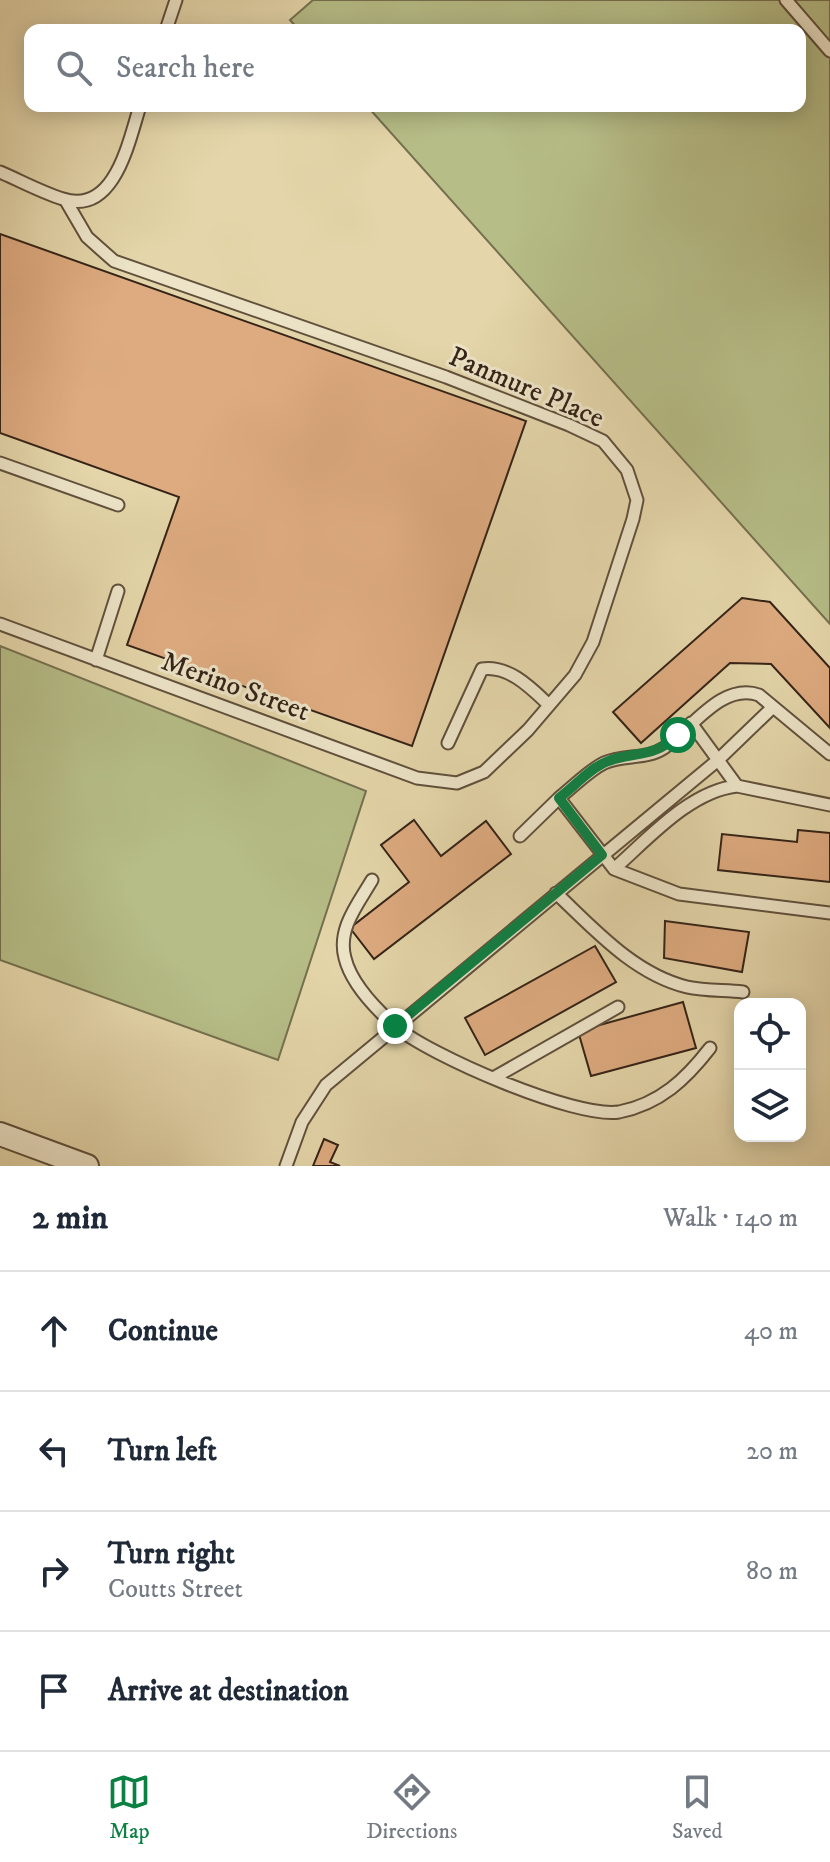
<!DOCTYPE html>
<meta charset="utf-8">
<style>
body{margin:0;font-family:"IM FELL DW Pica",serif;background:#f6f6f7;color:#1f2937}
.controls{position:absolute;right:24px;bottom:24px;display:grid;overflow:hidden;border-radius:16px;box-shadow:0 4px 20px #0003}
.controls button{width:72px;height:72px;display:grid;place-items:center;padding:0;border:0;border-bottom:2px solid #e0e1e3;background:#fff;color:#1f2937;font:40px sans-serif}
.stop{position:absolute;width:24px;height:24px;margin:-18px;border:6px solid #0b8043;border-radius:50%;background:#fff}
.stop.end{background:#0b8043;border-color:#fff;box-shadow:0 2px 8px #0008}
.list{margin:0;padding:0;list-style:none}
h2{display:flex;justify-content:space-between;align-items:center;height:104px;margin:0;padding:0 32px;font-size:34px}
h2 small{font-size:26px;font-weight:400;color:#747a83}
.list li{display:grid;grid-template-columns:52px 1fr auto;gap:24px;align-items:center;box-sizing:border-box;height:120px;padding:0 32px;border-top:2px solid #e0e1e3}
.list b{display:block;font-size:30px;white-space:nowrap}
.list p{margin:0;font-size:26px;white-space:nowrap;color:#747a83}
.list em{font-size:26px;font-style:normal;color:#747a83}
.icon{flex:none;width:44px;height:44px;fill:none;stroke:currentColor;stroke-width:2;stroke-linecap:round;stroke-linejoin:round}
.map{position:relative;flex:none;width:830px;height:1166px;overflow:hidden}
.search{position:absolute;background:#fff;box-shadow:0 4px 20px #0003;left:24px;right:24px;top:24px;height:88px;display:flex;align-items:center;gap:20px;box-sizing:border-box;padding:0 28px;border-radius:16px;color:#747a83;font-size:30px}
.sheet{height:584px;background:#fff}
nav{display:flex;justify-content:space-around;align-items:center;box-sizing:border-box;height:112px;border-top:2px solid #e0e1e3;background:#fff;font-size:22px;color:#747a83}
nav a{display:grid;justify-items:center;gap:4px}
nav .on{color:#0b8043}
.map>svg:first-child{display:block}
.green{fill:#b6bd87;stroke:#75704f;stroke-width:2}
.building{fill:#deab80;stroke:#342317;stroke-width:2}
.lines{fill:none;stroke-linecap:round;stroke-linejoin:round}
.lane-casing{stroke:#60503c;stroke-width:15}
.street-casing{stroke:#60503c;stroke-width:26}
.lane{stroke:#ede4c8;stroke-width:11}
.street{stroke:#ede4c8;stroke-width:22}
.route{stroke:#0b8043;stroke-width:10}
.labels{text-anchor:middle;stroke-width:6;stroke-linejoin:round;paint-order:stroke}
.street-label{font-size:28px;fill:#342317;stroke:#ede4c8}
</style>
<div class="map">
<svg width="830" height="1166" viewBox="0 0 830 1166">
<rect width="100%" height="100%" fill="#e4d6aa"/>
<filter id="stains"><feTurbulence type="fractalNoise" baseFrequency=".0025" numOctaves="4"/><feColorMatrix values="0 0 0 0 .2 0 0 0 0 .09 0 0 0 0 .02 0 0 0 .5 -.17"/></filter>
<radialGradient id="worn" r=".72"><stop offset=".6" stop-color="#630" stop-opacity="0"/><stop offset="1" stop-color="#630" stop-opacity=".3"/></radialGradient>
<!-- green -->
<path class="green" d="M313,0H830V624L367,106H800V30H299L290,20Z
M0,646L366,791L278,1060L0,960Z"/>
<!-- building -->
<path class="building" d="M0,234L526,421L412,746L127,645L179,497L0,433Z
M742,598L770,602L830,668V728L771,664L730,663L641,743L613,712Z
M414,820L441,856L486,821L511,854L374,959L350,928L409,882L381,845Z
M798,830L830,833V882L718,870L722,834L797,842Z
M665,921L749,932L742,972L664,958Z
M595,946L616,982L485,1055L465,1018Z
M683,1002L696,1048L591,1076L578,1031Z
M324,1139L338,1145L330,1162L340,1166H313Z"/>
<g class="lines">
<!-- lane casing -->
<g class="lane-casing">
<path id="lane" d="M786,0L830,51
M166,30L176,0
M0,172C21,181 41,192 63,199C115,216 129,140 140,106
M0,463L118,505
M0,624L417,778L457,783L484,772L528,730L575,675L593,642L633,519L637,500L627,470L603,441L569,425L446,377L114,261L87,237L66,201
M96,660L118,591
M691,723L737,786
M448,743L482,669C509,665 531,688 549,705
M559,798C573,787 588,771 604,763C623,754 646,760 664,748C691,730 721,682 759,695L830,754
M520,836L559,798L614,869L679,894L830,913
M614,869C648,839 690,791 737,786L830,805
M372,880C358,904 337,929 345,958C351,983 376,1009 395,1026C428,1055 576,1119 619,1112C660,1104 686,1079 710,1048
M556,893C594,929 634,974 687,987C705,991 725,990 743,992
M495,1077L618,1007
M286,1166L302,1122L326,1085L718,760L773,707"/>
</g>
<!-- street casing -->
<g class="street-casing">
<path id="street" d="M0,1134L87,1166"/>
</g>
<!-- lane -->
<use href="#lane" class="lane"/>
<!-- street -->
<use href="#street" class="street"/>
</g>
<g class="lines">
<!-- route -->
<path class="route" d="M395,1026L602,855L559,798C574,787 589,769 606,762C635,750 651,760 678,735"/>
</g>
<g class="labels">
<!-- street labels -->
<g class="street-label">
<text transform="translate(527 386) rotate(23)" y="10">Panmure Place</text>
<text transform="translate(236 685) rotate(20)" y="10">Merino Street</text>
</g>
</g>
<rect width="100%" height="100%" filter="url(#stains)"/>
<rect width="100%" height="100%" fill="url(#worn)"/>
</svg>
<div class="controls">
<button><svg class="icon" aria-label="locate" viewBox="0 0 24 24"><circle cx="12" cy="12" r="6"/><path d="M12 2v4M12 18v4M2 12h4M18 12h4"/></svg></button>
<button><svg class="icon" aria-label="layers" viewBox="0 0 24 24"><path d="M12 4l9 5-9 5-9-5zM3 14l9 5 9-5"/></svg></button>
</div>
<div class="stop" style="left:678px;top:735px"></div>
<div class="stop end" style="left:395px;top:1026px"></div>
<div class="search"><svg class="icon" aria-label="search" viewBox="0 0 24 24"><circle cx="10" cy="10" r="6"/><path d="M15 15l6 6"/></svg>Search here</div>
</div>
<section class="sheet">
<h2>2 min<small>Walk · 140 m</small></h2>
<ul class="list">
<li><svg class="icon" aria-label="ahead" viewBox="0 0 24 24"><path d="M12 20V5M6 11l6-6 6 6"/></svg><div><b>Continue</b></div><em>40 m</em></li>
<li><svg class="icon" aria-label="left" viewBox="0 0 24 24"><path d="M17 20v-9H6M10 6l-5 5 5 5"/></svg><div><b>Turn left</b></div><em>20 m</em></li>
<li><svg class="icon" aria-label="right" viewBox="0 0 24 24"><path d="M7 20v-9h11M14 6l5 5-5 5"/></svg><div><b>Turn right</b><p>Coutts Street</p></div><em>80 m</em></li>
<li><svg class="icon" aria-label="arrive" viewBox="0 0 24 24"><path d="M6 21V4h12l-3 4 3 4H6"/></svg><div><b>Arrive at destination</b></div></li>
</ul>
</section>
<nav>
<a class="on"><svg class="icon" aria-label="map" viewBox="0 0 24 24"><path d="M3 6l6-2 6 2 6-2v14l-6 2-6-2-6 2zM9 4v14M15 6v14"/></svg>Map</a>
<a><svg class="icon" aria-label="directions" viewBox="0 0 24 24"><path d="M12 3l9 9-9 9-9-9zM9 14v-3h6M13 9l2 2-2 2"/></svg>Directions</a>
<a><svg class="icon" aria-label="saved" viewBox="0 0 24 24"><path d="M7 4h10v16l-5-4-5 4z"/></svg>Saved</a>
</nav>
